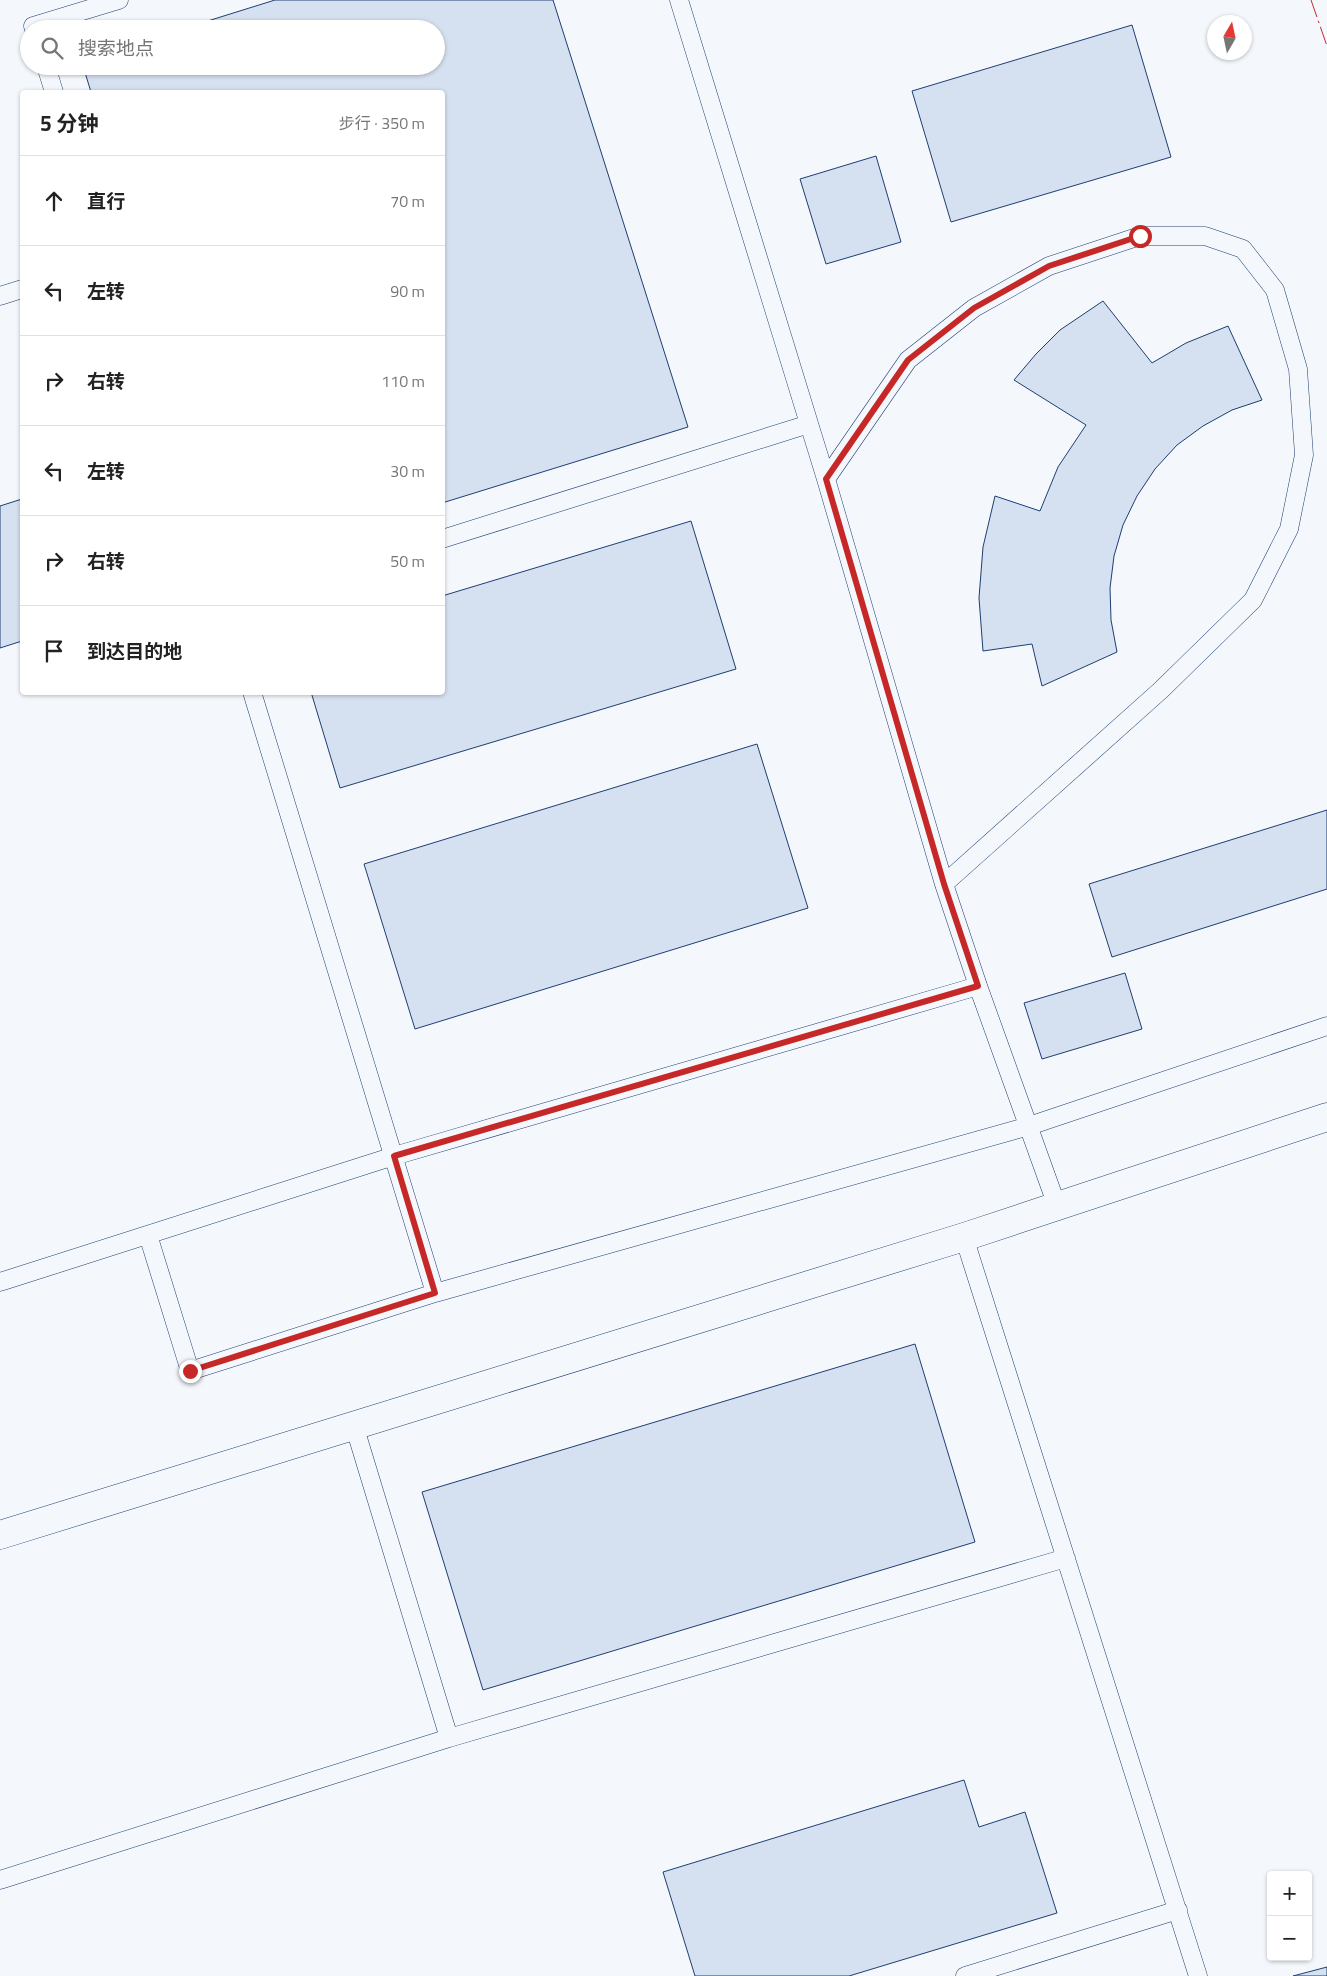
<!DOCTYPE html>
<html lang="zh">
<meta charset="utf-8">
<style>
body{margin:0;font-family:"Titillium Web","Noto Sans SC",sans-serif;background:#f2f2f2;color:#222}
.controls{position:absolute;right:15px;bottom:15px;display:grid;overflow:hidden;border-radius:5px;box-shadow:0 1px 4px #0004}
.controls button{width:45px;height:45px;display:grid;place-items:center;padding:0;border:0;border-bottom:1px solid #e0e0e0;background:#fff;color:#222;font:25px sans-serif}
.compass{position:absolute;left:1207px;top:15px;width:45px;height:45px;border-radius:50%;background:#fff;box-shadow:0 1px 4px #0004;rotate:9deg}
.stop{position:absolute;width:15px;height:15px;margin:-11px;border:4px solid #c62828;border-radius:50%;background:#fff}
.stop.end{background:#c62828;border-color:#fff;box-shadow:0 1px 5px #0008}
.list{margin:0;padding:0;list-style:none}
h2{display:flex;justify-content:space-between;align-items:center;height:65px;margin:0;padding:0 20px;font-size:21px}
h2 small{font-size:16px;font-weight:400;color:#767676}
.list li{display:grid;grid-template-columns:32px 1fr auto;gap:15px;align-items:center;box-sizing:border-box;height:90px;padding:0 20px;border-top:1px solid #e0e0e0}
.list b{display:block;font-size:19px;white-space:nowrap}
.list em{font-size:16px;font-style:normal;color:#767676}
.icon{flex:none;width:28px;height:28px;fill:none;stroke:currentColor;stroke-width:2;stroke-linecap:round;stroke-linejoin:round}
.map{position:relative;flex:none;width:1327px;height:1976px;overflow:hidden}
.search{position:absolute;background:#fff;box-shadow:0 1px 4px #0004;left:20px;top:20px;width:425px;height:55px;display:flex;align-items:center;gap:12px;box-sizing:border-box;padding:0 18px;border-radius:28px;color:#767676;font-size:19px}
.panel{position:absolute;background:#fff;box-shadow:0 1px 4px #0004;left:20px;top:90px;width:425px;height:605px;border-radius:5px}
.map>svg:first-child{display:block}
.building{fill:#d5e0f0;stroke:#1d3f73}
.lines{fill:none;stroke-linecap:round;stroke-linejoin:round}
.lane-casing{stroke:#1d3f73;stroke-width:19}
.street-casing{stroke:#1d3f73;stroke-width:29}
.lane{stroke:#f4f7fb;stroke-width:18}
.street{stroke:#f4f7fb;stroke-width:28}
.power{stroke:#c62828;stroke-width:1;stroke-dasharray:18 4 2.5 4;stroke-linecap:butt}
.route{stroke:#c62828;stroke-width:6}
</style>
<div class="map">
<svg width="1327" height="1976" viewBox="0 0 1327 1976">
<rect width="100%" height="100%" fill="#f4f7fb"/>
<!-- building -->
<path class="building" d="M275,0H553L688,427L442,503V92H91L83,66H436V29H182Z
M1132,25L1171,157L951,222L912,91Z
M876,156L901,242L826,264L800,179Z
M1103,301L1152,363L1186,343L1228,326L1262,400L1232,410L1203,426L1177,445L1155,469L1137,496L1123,525L1114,556L1110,588L1111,620L1117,652L1042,686L1032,644L983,651L979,598L983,547L995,496L1040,511L1058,467L1086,425L1014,380L1036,354L1060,330Z
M22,499V641L0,648V506Z
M691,521L736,669L340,788L311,692H442V596Z
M757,744L808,908L415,1029L364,864Z
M1327,810V889L1112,957L1089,884Z
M1125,973L1142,1029L1042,1059L1024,1003Z
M915,1344L975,1542L483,1690L422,1492Z
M964,1780L979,1827L1025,1812L1057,1913L849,1976H695L663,1872Z
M1327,1967V1976H1293Z"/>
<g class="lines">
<!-- lane casing -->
<g class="lane-casing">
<path id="lane" d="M679,0L826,479L944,884L978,986L1057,1206
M34,29L33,26L119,0
M46,66L54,92
M0,296L22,289
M826,479L908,360L974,308L1049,266L1140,236H1205L1243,249L1275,290L1298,369L1304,455L1289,529L1253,600L1161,690L944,884
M442,539L809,424
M252,692L435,1293
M148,1235L190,1371L435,1293L1029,1126L1327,1026
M964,1237L1198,1976
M0,1282L394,1156L978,986
M354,1425L449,1738
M0,1880L449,1738L1066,1558
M965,1976L1178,1910"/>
</g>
<!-- street casing -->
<g class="street-casing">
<path id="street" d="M0,1535L964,1237L1327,1117"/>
</g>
<!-- lane -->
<use href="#lane" class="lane"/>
<!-- street -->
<use href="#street" class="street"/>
<!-- power -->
<path class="power" d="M1311,0L1327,46"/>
</g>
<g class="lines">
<!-- route -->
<path class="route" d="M190,1371L435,1293L394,1156L978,986L944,884L826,479L908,360L974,308L1049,266L1140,236"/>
</g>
</svg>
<div class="controls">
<button>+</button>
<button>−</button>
</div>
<svg class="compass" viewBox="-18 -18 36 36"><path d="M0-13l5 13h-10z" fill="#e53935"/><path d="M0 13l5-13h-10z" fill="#767676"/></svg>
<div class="stop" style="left:1140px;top:236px"></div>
<div class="stop end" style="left:190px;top:1371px"></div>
<div class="search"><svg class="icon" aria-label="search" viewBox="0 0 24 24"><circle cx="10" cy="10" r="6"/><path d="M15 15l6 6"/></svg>搜索地点</div>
<section class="panel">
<h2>5 分钟<small>步行 · 350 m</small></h2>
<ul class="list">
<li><svg class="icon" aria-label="ahead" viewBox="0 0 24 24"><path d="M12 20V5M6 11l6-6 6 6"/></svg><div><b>直行</b></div><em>70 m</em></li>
<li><svg class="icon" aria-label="left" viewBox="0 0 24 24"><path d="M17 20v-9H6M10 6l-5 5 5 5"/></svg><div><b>左转</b></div><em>90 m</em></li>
<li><svg class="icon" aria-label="right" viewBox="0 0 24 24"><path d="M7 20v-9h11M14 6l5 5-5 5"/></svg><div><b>右转</b></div><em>110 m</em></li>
<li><svg class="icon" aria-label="left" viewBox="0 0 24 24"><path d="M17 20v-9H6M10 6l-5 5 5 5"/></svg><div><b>左转</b></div><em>30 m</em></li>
<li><svg class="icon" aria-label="right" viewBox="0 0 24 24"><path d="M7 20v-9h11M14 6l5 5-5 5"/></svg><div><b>右转</b></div><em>50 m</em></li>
<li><svg class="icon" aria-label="arrive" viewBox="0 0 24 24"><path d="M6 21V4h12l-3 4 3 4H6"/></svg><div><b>到达目的地</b></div></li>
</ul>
</section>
</div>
